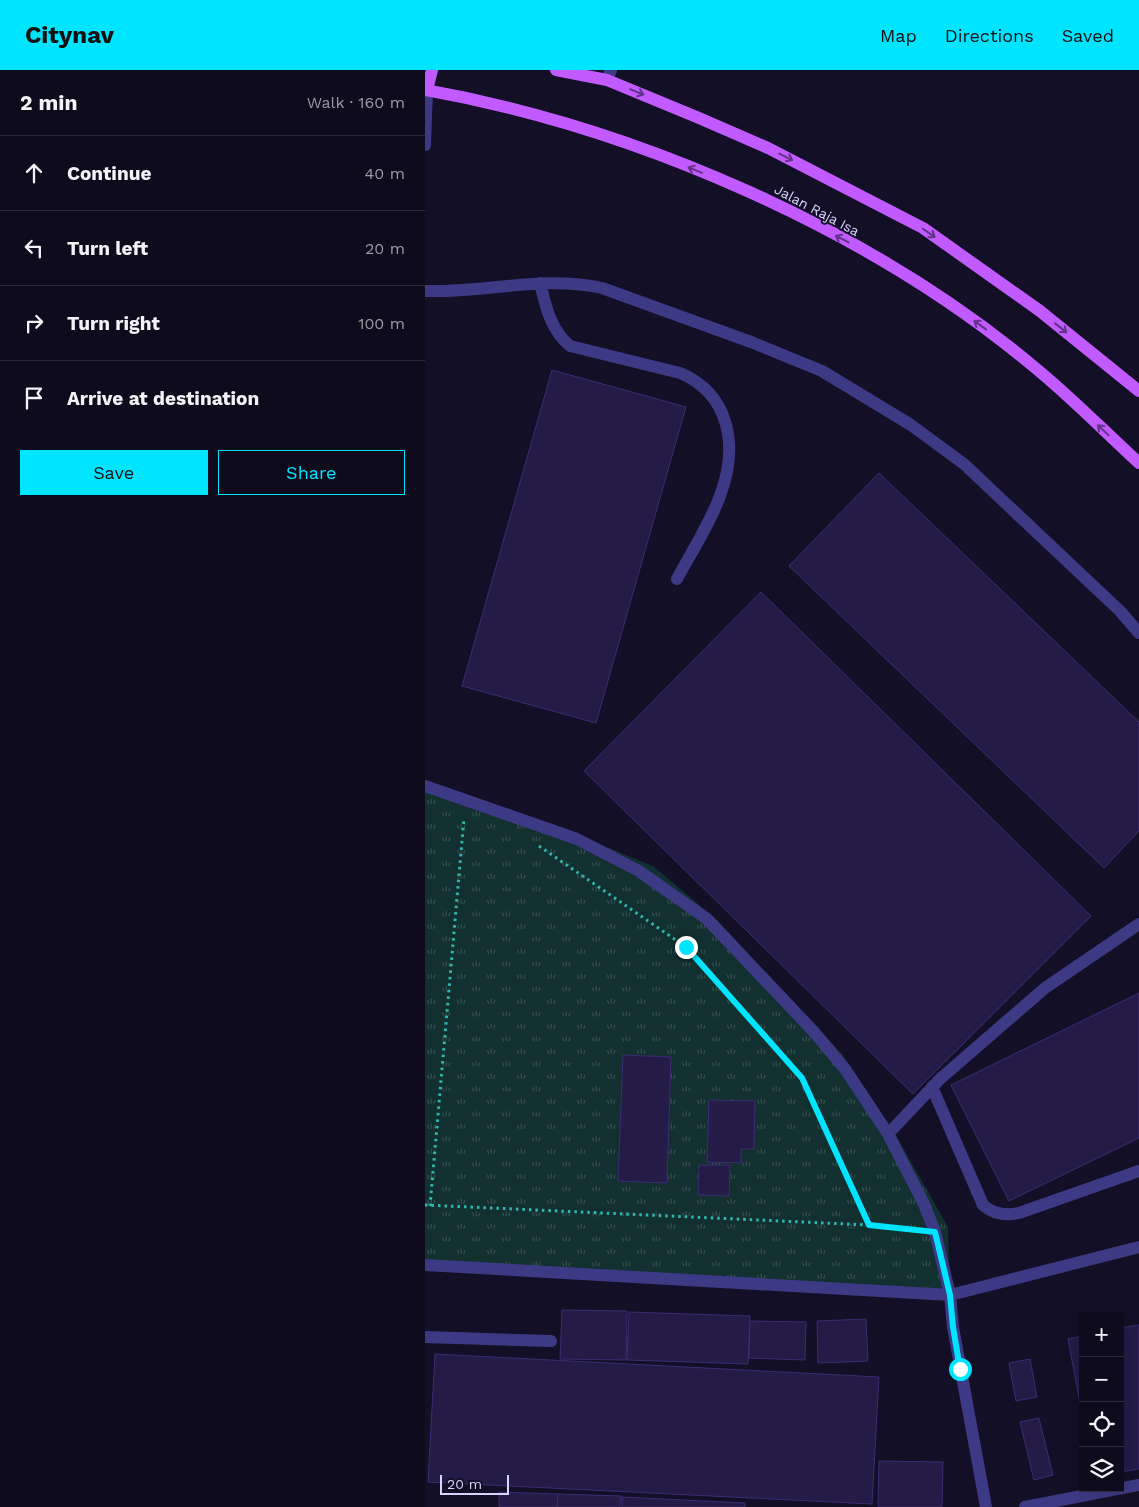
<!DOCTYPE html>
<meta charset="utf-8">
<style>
body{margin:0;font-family:"Work Sans",sans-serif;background:#171425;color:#f1f3f6}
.controls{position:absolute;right:15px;bottom:15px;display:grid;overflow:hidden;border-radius:0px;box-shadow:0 5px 20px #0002}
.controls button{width:45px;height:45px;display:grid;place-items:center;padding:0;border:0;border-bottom:1px solid #2e2b3b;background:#0e0b1c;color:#f1f3f6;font:25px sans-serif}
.scale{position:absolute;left:15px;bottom:12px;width:69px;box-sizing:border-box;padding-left:5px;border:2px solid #d9d4ff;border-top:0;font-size:14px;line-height:18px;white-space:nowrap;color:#d9d4ff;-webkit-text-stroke:4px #130f26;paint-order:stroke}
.stop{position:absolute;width:15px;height:15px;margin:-11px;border:4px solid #00e5ff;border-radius:50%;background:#fff}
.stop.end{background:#00e5ff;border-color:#fff;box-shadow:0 1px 5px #0008}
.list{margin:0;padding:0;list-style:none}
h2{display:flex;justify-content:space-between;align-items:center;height:65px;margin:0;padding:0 20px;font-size:21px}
h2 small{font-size:16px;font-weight:400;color:#9b9ba3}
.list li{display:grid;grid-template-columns:32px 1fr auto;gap:15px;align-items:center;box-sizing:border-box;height:75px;padding:0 20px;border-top:1px solid #2e2b3b}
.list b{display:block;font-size:19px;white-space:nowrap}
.list em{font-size:16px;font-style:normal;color:#9b9ba3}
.actions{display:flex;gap:10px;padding:15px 20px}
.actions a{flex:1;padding:11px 0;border:1px solid #00e5ff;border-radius:0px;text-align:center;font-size:18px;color:#00e5ff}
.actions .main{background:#00e5ff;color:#111}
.icon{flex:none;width:28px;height:28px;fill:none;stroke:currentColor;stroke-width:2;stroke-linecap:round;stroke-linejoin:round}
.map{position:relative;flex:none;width:714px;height:1437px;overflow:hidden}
header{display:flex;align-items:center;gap:30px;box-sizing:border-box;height:70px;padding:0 25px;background:#00e5ff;color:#111}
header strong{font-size:24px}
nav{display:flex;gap:28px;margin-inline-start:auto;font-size:18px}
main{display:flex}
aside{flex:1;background:#0e0b1c}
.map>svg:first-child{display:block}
.grass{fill:url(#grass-tufts)}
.building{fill:#241b47;stroke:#3b2d73}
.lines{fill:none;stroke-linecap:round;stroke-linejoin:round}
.path{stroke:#2fb8b0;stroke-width:3;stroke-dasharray:2.5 4;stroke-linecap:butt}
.minor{stroke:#3d3a85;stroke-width:12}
.major{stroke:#c25bff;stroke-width:12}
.oneway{stroke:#623188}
.route{stroke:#00e5ff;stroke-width:6}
.labels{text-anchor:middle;stroke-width:4;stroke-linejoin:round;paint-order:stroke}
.street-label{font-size:14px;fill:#d9d4ff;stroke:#130f26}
</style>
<header>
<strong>Citynav</strong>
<nav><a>Map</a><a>Directions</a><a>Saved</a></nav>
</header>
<main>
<aside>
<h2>2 min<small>Walk · 160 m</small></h2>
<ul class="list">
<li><svg class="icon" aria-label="ahead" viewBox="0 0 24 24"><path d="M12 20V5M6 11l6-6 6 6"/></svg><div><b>Continue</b></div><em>40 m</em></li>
<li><svg class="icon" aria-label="left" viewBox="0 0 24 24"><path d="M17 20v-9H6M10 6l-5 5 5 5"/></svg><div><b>Turn left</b></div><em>20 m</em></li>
<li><svg class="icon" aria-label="right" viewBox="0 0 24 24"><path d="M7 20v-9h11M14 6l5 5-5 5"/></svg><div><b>Turn right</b></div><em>100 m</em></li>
<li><svg class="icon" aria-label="arrive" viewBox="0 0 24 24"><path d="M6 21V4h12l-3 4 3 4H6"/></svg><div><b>Arrive at destination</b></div></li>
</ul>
<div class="actions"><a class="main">Save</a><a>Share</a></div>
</aside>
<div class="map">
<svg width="714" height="1437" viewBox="0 0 714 1437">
<defs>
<pattern id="grass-tufts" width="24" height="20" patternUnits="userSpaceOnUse" patternTransform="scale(1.25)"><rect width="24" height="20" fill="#12302f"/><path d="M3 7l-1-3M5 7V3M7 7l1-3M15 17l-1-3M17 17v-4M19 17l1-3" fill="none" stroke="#344d4e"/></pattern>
</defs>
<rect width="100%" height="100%" fill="#130f26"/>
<!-- grass -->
<path class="grass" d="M0,715L144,762L228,796L292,850L417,984L469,1062L523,1157L525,1225L0,1195Z"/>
<!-- building -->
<path class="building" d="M127,300L261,337L171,653L37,616Z
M454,403L714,652V761L679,798L364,496Z
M336,522L666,846L488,1024L159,701Z
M714,923V1068L584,1131L526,1015Z
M198,985L246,987L242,1113L193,1111Z
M284,1030L330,1031L329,1079H316V1093L282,1092Z
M274,1095H305L304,1126L273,1125Z
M137,1240L202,1241L201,1290L135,1289Z
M204,1242L325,1246L323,1294L202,1290Z
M441,1249L443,1291L393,1293L392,1251Z
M325,1251L381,1252L380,1290L324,1288Z
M714,1255V1399L695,1402V1258Z
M658,1266V1349L643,1269Z
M10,1284L454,1307L447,1434L3,1412Z
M605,1289L612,1327L591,1331L584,1293Z
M614,1348L628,1405L609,1410L595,1352Z
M454,1391L518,1392L517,1437H453Z
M74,1422L133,1424L132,1437H74Z
M133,1424L196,1426L195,1437H132Z
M197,1427L320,1433V1437H197Z"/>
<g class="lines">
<!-- path -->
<path class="path" d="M114,776L261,877L377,1008L444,1155
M0,1135L444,1155L492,1160
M5,1136L39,748"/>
<!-- minor -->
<path class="minor" d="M182,10L186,0
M0,75L2,20
M115,213C121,237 125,259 145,276L255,303C305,324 313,376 296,423C286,452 267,481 252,509
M0,221C59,223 119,205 177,218L326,272L397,301L486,355L539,394L695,541L714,563
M0,716L152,769L214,801L282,849L389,962L420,999L463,1064L499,1134L510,1162L525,1225L528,1257L561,1437
M507,1017L558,1135C568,1144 580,1146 594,1143L714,1101
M463,1064L515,1009L620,918L714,854
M0,1195L525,1225L714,1177
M0,1267L126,1271
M600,1437L714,1415"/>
<!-- major -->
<path class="major" d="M131,0L182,10L274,48L343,78L498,158L615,241L714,321
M0,20C210,57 444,159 608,296C645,326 679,361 714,393
M2,20L7,0"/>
</g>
<!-- one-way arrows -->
<defs><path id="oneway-shaft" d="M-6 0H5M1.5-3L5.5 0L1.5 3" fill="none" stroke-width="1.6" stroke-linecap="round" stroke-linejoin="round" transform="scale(1.25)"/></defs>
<g class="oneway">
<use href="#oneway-shaft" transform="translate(212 22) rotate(22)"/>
<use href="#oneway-shaft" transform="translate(361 87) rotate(27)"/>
<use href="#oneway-shaft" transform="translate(270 100) rotate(-158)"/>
<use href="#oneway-shaft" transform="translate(504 163) rotate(35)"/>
<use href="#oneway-shaft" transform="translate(417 169) rotate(-153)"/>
<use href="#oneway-shaft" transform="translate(555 255) rotate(-144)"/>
<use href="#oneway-shaft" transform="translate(636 258) rotate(38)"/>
<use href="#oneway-shaft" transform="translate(678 360) rotate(-137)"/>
</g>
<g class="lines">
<!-- route -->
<path class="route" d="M261,877L377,1008L444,1155L510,1162L525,1225L528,1257L535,1299"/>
</g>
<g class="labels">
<!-- street labels -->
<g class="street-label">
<text transform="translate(392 140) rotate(28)" y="5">Jalan Raja Isa</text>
</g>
</g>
</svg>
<div class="controls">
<button>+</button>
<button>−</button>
<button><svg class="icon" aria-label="locate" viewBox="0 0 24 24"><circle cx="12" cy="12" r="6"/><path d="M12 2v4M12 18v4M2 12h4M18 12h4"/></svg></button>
<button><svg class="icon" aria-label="layers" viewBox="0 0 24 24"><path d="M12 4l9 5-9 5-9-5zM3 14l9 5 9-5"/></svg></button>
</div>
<div class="scale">20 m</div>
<div class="stop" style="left:535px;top:1299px"></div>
<div class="stop end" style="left:261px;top:877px"></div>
</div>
</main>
